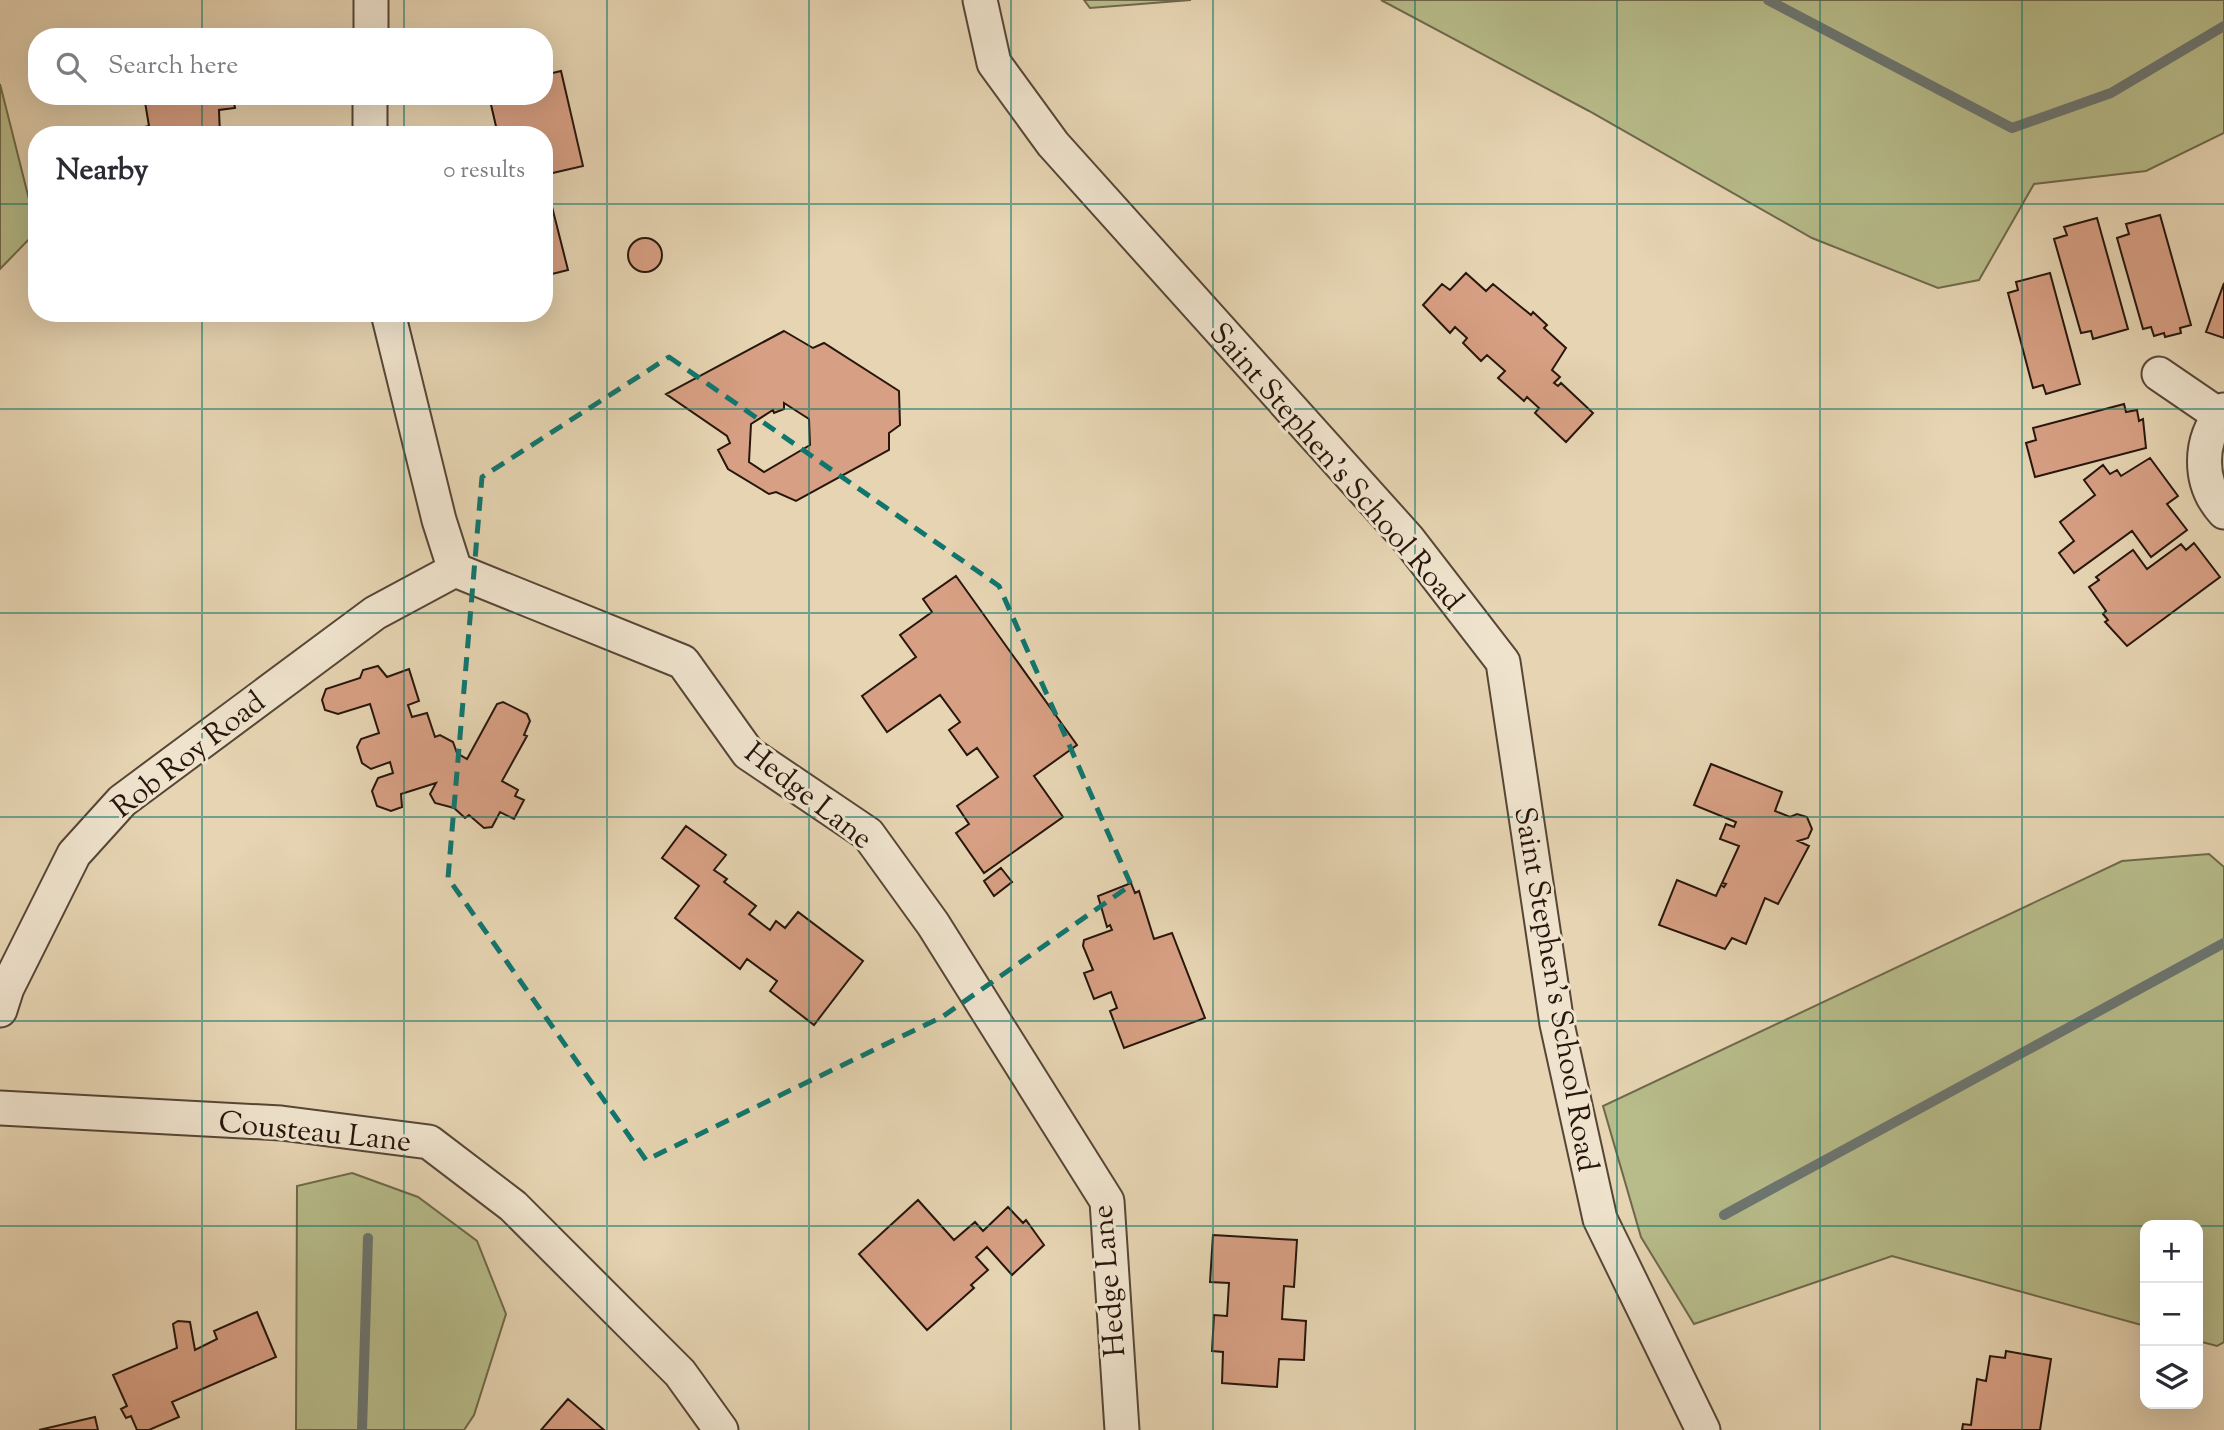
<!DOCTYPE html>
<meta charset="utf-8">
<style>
body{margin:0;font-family:"Sorts Mill Goudy",serif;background:#f2f2f3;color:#2b2b33}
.controls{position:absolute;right:21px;bottom:21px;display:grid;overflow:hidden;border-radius:14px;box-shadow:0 7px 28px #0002}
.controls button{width:63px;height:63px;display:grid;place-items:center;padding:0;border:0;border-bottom:2px solid #e1e1e2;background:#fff;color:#2b2b33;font:35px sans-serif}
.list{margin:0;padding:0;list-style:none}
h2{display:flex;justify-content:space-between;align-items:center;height:91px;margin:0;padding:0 28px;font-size:30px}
h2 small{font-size:23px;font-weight:400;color:#7c7c81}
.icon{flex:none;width:38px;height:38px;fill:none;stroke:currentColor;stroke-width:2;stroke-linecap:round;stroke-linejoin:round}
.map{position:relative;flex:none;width:2224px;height:1430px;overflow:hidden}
.search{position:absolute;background:#fff;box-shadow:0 7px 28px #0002;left:28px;top:28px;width:525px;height:77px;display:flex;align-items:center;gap:18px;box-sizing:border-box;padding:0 24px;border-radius:28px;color:#7c7c81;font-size:26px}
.panel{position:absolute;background:#fff;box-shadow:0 7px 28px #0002;left:28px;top:126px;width:525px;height:196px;border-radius:28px}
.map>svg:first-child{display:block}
.green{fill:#b7bc8a;stroke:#6f694b;stroke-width:2}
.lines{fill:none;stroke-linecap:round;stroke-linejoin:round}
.stream{stroke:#6c7672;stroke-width:10}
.building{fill:#d79f83;stroke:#27160c;stroke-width:2;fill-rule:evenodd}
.street-casing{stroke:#574636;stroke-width:37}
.street{stroke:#efe3cd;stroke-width:33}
.marked{fill:none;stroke:#0f766e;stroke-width:5;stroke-dasharray:14 9;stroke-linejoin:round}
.grid{fill:none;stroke:#0f766e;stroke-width:2;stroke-opacity:0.55}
.labels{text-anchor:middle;stroke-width:6;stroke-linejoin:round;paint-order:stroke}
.street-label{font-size:30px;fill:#27160c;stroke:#efe3cd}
</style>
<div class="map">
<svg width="2224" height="1430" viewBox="0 0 2224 1430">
<rect width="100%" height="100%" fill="#e6d4b2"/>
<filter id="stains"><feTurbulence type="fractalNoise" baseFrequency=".00286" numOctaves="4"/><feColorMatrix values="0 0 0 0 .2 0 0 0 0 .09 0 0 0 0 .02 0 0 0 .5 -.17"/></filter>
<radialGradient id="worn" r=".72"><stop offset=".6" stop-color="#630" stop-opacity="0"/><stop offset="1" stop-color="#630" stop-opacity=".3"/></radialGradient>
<!-- green -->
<path class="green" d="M1084,0H1191L1090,8Z
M1381,0H2224V133L2146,171L2034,184L1979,280L1938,288L1812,238L1589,111Z
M0,84L37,231L0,269Z
M2209,854L2224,867V1342L2217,1346L2198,1341V1225H2145V1326L1892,1256L1694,1324L1641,1237L1603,1106L2122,861Z
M352,1173L418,1197L477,1241L506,1314L474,1415L464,1430H296L297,1186Z"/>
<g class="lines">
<!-- stream -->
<path class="stream" d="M1768,0L2012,128L2111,93L2224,26
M1724,1215L2224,943
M362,1430L368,1238"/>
</g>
<!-- building -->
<path class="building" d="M561,71L583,166L544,175L568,270L544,276V135H498L489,96H544V75Z
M144,96H245L233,98L235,108L219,110L220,135H145L144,127L149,126Z
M2160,215L2191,325L2180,328L2181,333L2165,337L2164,333L2154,336L2151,327L2143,329L2117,238L2129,234L2126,224Z
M2097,218L2128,329L2093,339L2091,331L2081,333L2054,239L2067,235L2064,227Z
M628 255a17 17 0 1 1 34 0a17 17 0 1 1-34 0Z
M1466,273L1486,291L1493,284L1531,315L1533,312L1547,325L1544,328L1566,348L1552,370L1560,377L1554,383L1558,386L1561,383L1593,413L1566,442L1535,413L1539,408L1527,397L1524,401L1498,378L1505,371L1487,355L1481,361L1463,343L1467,338L1455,327L1450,333L1423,305L1442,284L1450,290Z
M2050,273L2080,384L2046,394L2043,385L2033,388L2008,293L2018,290L2016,282Z
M2224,283V338L2206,332Z
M784,331L813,348L824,343L899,391L900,425L889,433V450L796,501L776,492L769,494L728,469L718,450L730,443L727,436L666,394ZM784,403L809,419L810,445L764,472L749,462L751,424L773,410L774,413L784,409Z
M2124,404L2126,412L2137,410L2139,421L2143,419L2146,448L2035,477L2026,443L2036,440L2033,428Z
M2150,458L2178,496L2167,504L2187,530L2151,557L2132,531L2074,573L2059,553L2074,541L2060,522L2095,495L2084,480L2103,465L2110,474L2117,470L2121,476Z
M2194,543L2220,577L2127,646L2105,622L2108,620L2103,614L2106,611L2089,587L2099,580L2096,577L2133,550L2147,569L2181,544L2186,550Z
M956,576L1077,745L1034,776L1063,817L984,873L956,833L969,824L957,806L998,777L977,748L967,755L949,730L960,722L940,695L887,732L862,696L916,657L900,635L932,612L923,599Z
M378,666L387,677L409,669L419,701L408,705L412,717L427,713L435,737L440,735L453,742L457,753L467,759L497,704L503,702L527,714L530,721L524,735L527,736L502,781L518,790L515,796L524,800L514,819L500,812L492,827L484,828L469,815L465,818L454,808L435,803L430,794L436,783L401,794L402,807L391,811L377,806L372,791L378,778L393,773L390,762L371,769L362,763L357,747L361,739L379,733L370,704L338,714L325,710L322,700L326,689L360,678L363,670Z
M1711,764L1782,792L1775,811L1790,817L1797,814L1807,817L1812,829L1808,838L1798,841L1809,846L1778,904L1765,898L1746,944L1732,938L1725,949L1659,925L1677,880L1716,896L1721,885L1724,887L1726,884L1722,883L1739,846L1720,839L1726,824L1734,827L1736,822L1694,805Z
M686,826L726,855L714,870L727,879L724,882L756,906L749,914L770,930L776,921L785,928L798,912L863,961L814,1025L770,991L777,981L747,959L740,969L675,918L699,886L662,858Z
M1001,868L1012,882L994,896L984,881Z
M1131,883L1135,893L1139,891L1154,939L1172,933L1205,1018L1124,1048L1110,1011L1117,1008L1111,992L1094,999L1084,973L1093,970L1083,946L1084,940L1112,930L1110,925L1107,927L1098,896Z
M918,1200L954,1240L975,1222L983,1231L1008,1207L1023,1223L1026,1220L1044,1245L1012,1275L987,1247L976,1257L988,1270L971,1285L974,1288L927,1330L859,1254Z
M1213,1235L1297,1240L1294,1287L1284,1286L1282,1319L1306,1321L1304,1360L1279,1359L1277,1387L1222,1383L1223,1352L1212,1351L1214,1315L1227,1316L1229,1283L1210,1282Z
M257,1312L276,1357L172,1402L179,1417L149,1430H137L131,1416L126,1418L121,1409L127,1406L113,1375L177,1348L173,1324L178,1321L190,1322L195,1350L217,1339L214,1331Z
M2006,1351L2051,1359L2040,1430H1962L1963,1424L1971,1425L1977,1379L1986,1381L1990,1356L2005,1358Z
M568,1399L604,1430H541Z
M95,1417L98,1430H39Z"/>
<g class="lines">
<!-- street casing -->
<g class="street-casing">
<path id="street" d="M980,0L994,63L1053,144L1408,539L1503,662L1557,1024L1600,1219L1703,1430
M371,37V0
M370,135V96
M388,313L439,520L455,570L683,662L748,753L868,834L933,924L1107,1201L1122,1430
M2159,374L2219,415
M2224,410C2198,440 2198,483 2224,512
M0,1010L7,988L74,854L122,801L375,613L455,570
M0,1108L281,1123L429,1142L513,1206L680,1373L721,1430"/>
</g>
<!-- street -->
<use href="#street" class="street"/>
</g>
<!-- marked area -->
<path class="marked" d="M669,357L999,586L1131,885L942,1017L646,1160L448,878L482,477Z"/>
<!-- grid -->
<path class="grid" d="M202,0V37M404,0V37M607,0V1430M809,0V1430M1011,0V1430M1213,0V1430M1415,0V1430M1617,0V1430M1820,0V1430M2022,0V1430M202,96V135M404,96V135M0,204H37M544,204H2224M202,313V1430M404,313V1430M0,409H2224M0,613H2224M0,817H2224M0,1021H2224M0,1226H2145M2198,1226H2224"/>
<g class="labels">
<!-- street labels -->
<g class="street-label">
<text transform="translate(1337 466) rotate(49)" y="10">Saint Stephen's School Road</text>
<text transform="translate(188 754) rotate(-38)" y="10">Rob Roy Road</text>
<text transform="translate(809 795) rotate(38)" y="10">Hedge Lane</text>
<text transform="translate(1557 989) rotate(80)" y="10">Saint Stephen's School Road</text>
<text transform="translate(315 1131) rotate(6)" y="10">Cousteau Lane</text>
<text transform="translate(1108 1281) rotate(-95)" y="10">Hedge Lane</text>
</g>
</g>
<rect width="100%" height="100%" filter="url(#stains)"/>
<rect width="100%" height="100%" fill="url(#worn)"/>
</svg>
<div class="controls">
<button>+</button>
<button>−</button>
<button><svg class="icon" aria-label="layers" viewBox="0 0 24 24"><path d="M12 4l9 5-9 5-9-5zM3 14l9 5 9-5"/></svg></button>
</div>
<div class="search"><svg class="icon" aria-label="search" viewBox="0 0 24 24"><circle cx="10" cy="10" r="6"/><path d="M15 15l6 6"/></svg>Search here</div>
<section class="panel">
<h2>Nearby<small>0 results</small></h2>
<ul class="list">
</ul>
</section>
</div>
